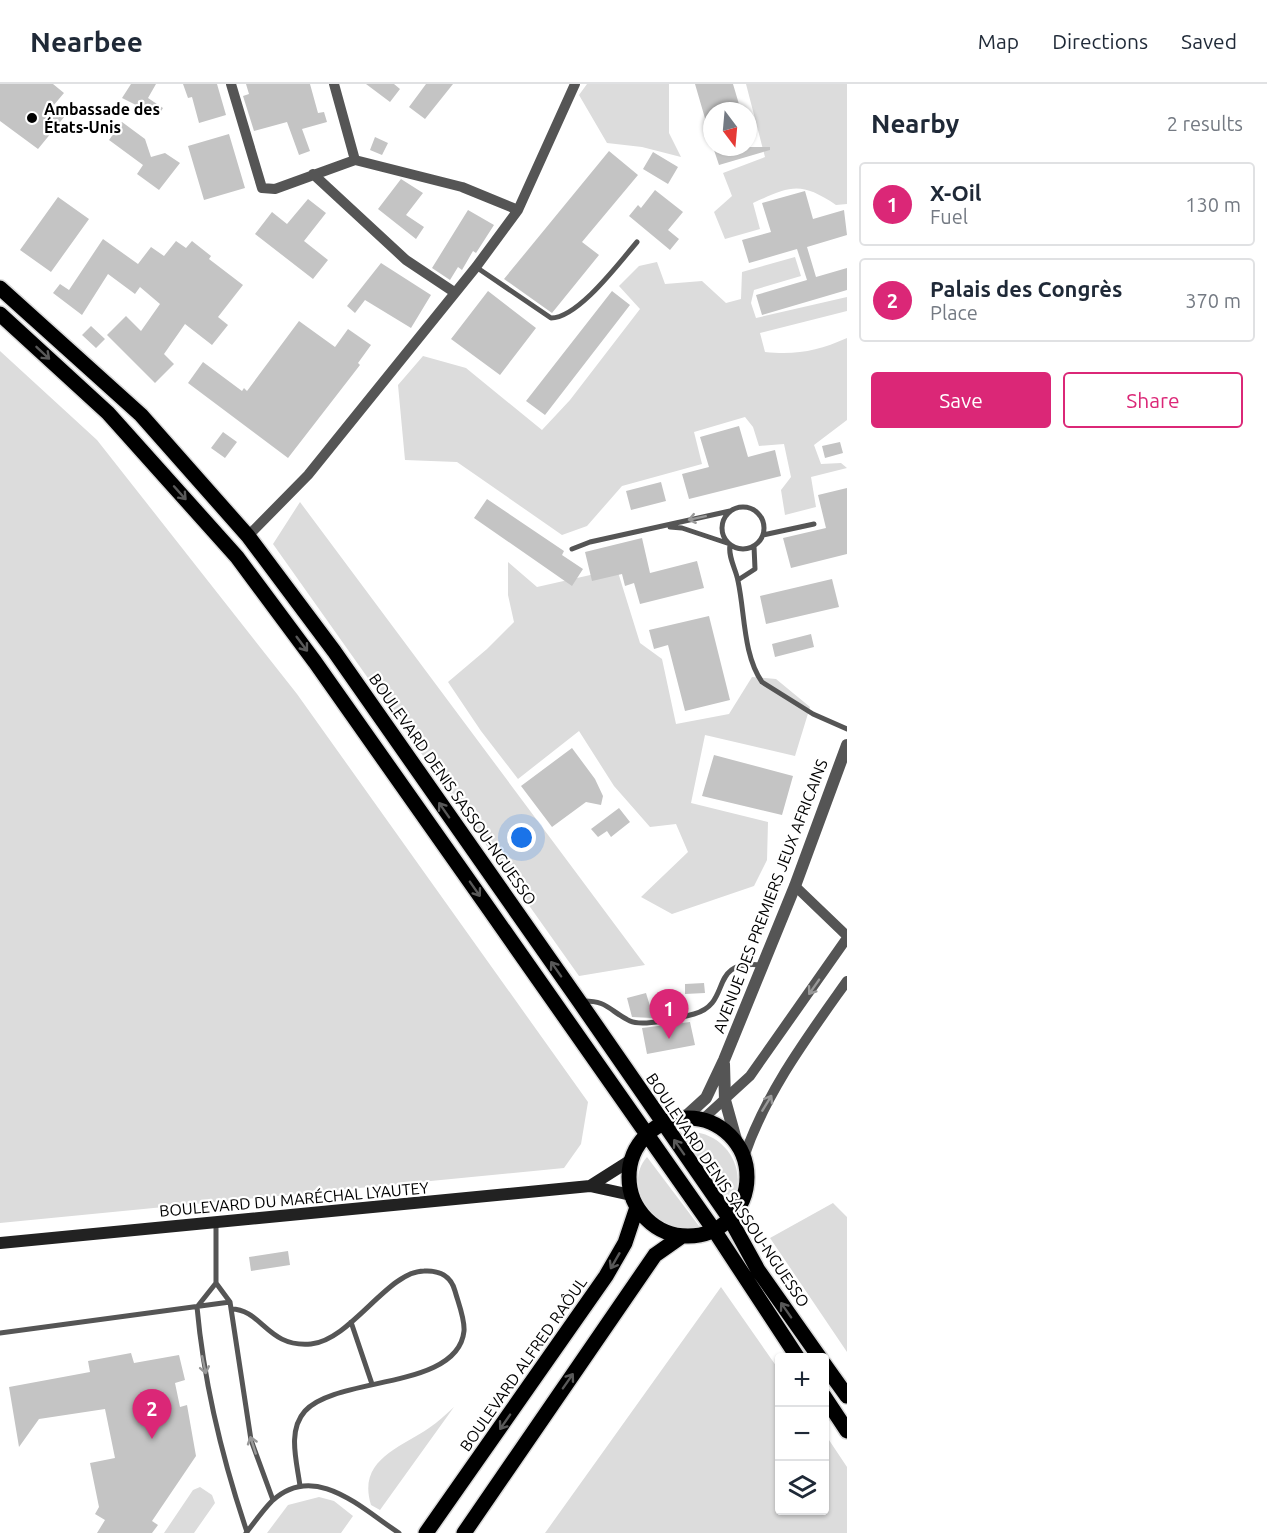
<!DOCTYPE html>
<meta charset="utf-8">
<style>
body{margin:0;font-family:Ubuntu,sans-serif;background:#f6f6f7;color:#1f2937}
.controls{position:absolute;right:18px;bottom:18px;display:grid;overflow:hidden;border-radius:6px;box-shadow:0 2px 4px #0004}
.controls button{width:54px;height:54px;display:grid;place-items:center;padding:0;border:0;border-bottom:2px solid #e0e1e3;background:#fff;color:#1f2937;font:30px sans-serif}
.compass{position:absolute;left:703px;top:18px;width:54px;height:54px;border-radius:50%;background:#fff;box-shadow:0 2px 4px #0004;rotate:164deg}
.you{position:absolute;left:522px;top:754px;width:21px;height:21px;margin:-15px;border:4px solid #fff;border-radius:50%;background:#1a73e8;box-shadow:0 0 0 9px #1a73e833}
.badge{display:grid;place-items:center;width:39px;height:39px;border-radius:50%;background:#db2777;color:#fff;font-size:20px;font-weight:700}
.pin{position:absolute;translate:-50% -50px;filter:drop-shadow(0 2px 3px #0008)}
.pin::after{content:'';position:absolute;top:32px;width:21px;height:18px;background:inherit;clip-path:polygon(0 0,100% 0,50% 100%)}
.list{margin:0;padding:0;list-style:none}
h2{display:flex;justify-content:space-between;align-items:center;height:78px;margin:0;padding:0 24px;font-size:26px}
h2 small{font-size:20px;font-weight:400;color:#747a83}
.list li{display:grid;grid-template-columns:39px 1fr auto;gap:18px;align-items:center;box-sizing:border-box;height:84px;margin:0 12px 12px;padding:0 12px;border:2px solid #e0e1e3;border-radius:6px}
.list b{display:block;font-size:22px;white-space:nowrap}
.list p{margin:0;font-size:20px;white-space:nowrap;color:#747a83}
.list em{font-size:20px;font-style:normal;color:#747a83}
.actions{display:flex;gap:12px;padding:18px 24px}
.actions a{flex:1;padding:14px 0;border:2px solid #db2777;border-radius:6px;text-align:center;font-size:21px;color:#db2777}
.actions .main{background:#db2777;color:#fff}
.icon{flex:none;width:33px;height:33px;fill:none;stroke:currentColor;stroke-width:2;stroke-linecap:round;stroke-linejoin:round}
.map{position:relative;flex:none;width:847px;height:1449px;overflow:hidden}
header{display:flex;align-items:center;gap:36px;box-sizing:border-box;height:84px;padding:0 30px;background:#fff;border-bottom:2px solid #e0e1e3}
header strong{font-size:28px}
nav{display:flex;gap:33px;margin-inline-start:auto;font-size:21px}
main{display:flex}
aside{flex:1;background:#fff}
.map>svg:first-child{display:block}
.green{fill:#dcdcdc}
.building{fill:#c4c4c4}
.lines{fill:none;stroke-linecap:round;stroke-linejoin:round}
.primary-casing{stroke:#dbdbdb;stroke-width:18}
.service{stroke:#555;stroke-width:5}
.minor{stroke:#555;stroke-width:10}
.tertiary{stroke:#555;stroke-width:12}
.secondary{stroke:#222;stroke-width:12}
.primary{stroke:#000;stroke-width:15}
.oneway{stroke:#595959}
.oneway2{stroke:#999}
.poi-dot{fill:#000;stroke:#fff;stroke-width:2}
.labels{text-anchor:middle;stroke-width:4.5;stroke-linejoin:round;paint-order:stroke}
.poi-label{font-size:16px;font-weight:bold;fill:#000;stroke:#fff;text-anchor:start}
.street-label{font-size:16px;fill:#000;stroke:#fff}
</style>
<header>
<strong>Nearbee</strong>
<nav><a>Map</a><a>Directions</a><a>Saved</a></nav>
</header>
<main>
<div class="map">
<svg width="847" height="1449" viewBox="0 0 847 1449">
<rect width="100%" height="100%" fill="#fff"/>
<!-- green -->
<path class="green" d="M587,0H669V49L681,73L642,63L607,59L579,11Z
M746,0H847V120L836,121C800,97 791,102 753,119L760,145L725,155L714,128L732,112L723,89L765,73Z
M795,173L801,192L754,206L751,219L756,234L847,213V227L760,249L765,268C797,271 818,267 847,254V336L814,361L821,380L841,379L847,384L811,393L816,423L785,431L781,406L791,393L784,360L759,362L753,343L745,333L694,348L702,380L622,402L587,442L562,451L457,378L405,376L398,301L423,272L466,284L542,346L570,316L640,225L619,202L639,182L657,178L665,200L702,197L726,219L741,215L742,188Z
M0,267L97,356L297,610L588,1018L581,1060L564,1084L0,1139Z
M300,418L645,881L579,892L273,460Z
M508,478L537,503L617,485L640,559L662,575L676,640L729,630L752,593L776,595L810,623L795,672L705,651L691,719L768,738L767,776L754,802L672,830L641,813L688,768L676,740L650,743L614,702L579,647L518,695L481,647L448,598L487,565L514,538L508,511Z
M691,1048C727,1049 750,1089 731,1120L681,1049Z
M647,1073L699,1142C662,1158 619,1104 647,1073Z
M833,1119L847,1133V1268L770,1154Z
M721,1203L779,1286L780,1426H824L825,1350L847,1383V1449H545Z
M454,1323L380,1426L371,1421C357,1376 400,1364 429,1344C438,1338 446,1330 454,1323Z
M200,1403L212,1411L215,1419L194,1449H164L193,1406Z
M319,1413L334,1417L353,1432L341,1449H267L288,1421Z"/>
<!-- building -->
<path class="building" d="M0,0H53L64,9L53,22L65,32L38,65L0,37Z
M131,0H156L148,14L163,24L158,32L122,14Z
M183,0H217L226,31L199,39L192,13L188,14Z
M246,0H310L318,29L324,28L327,38L302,45L310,67L299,71L287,38L254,47L243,12L249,10Z
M366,0H394L400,5L390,18Z
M426,0H453L425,35L409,23Z
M695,0H733L741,27H712V48H709Z
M122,38L145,55L151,73L165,69L180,79L159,106L137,90L143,81L109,56Z
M229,50L245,104L204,116L188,62Z
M375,53L388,59L382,71L370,66Z
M713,63H770V66L719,81Z
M609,67L638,91L582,158L599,171L552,229L504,195Z
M653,68L678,83L668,100L643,85Z
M401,95L423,109L406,131L424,143L416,155L378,125Z
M655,106L683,128L668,146L679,155L670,166L629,132L638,121L641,124Z
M805,107L813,135L844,126L847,151L807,163L816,193L847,184V206L762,231L756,211L807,196L797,165L749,179L742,156L771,148L762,119Z
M58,113L89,135L51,188L20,166Z
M308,115L326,129L304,157L328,176L313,195L255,150L272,128L287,140Z
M468,126L494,141L476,169L473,167L462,186L458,183L450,196L432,184Z
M103,155L138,180L151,163L164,172L176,157L186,164L192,157L211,172L209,175L243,201L218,233L228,241L212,261L185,240L164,270L174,280L155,299L107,251L126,232L141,247L160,220L140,203L135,210L108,190L82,231L53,209L60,200L69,206Z
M381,179L431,211L411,244L365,216L355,229L347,222Z
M488,207L536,244L500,291L451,255Z
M612,207L630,221L545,331L526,317Z
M299,237L335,263L348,245L371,261L358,279L360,281L288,374L188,299L203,278L242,307L244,304L247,307Z
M91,242L105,255L96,264L82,251Z
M739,342L748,373L775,366L781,392L689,415L682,390L709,383L700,353Z
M223,348L237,358L225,374L211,364Z
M840,358L843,369L825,374L822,362Z
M661,398L666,417L631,426L626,407Z
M847,404V470L791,484L783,454L826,444L818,411Z
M487,415L564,467L562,471L583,485L572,502L474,434Z
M642,454L650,489L697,477L704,504L640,520L634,499L625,502L622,490L592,497L585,468Z
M832,495L839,523L766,540L760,512Z
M709,532L730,616L685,627L668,561L654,565L649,546Z
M811,550L814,563L775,573L772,560Z
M572,664L595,695L603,712L601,721L586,718L552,743L521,702Z
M714,671L793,692L782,731L702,712Z
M619,724L630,738L611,753L607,747L598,753L591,745Z
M704,899L705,909L685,910V900Z
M646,909L650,922L672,917L675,930L652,934L632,933L627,914Z
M690,938L695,961L647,970L642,944Z
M288,1167L290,1181L251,1187L249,1173Z
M131,1269L134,1279L179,1271L185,1296L175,1299L180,1323L187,1321L196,1372L152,1437L158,1441L152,1449H97L105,1436L95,1430L99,1423L90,1379L115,1374L105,1325L39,1335L19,1363L9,1303L90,1288L88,1277Z"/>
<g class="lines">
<!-- primary casing -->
<g class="primary-casing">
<path id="primary" d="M0,204L141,331L248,452L334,567L579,917L730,1135L758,1186L820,1274
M0,230L108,329L237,473L315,578L489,825L714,1146L798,1274
M629 1093a59 59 0 1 1 118 0a59 59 0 1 1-118 0Z
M824,1280L847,1312
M824,1312L847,1347
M426,1449L606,1192L625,1159L637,1123
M464,1449L655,1171L682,1152"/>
</g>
<!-- service -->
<path class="service" d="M476,183L551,234C578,234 619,179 637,158
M722 444a21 21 0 1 1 42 0a21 21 0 1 1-42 0Z
M670,443L682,444L727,459
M763,451L814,440
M730,461C728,474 736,485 738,497C745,529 743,571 762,598L813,630L847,645
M572,465L590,458L730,427
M738,496L755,485L754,462
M581,917C608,916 609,927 630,937C643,943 680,934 694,930C734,919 706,875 762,881
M216,1139V1199L230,1218L251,1356L273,1416
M216,1199L197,1223C204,1300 222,1374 247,1448
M231,1225C262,1225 267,1264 311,1260C351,1256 388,1187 424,1187C439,1186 451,1192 455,1207C458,1218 465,1235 464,1247C458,1306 336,1292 305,1327C287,1347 297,1378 300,1402
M351,1238L372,1300
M0,1249L230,1218
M246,1449C254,1439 263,1426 272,1417C315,1377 362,1425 399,1449"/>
<!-- minor -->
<path class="minor" d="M231,0L262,104L275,105L355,76L462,103L518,126
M334,0L355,76
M313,90L406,176L454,208
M248,452L308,391L476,183L518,126L575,0
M795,802L847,852
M703,1035L750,992L847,854
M744,1073C766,1008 808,952 847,897"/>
<!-- tertiary -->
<path class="tertiary" d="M724,980L725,1016L737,1059
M684,1034L706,1014L724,976L795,802L847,661"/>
<!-- secondary -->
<path class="secondary" d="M590,1102L631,1076
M0,1159L590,1102L631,1111"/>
<!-- primary -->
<use href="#primary" class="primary"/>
</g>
<!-- one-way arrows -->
<defs><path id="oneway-shaft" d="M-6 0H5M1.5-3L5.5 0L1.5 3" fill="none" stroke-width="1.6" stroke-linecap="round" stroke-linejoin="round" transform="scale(1.5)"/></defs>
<g class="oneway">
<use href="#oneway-shaft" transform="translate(43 269) rotate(43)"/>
<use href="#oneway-shaft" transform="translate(180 409) rotate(48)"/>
<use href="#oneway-shaft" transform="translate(302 560) rotate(53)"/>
<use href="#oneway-shaft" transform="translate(444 726) rotate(-125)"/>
<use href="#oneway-shaft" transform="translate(475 805) rotate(55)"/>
<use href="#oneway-shaft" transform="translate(556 885) rotate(-125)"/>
<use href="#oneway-shaft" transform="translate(679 1063) rotate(-125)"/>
<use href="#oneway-shaft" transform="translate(615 1177) rotate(120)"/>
<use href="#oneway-shaft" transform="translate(786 1226) rotate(-125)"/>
<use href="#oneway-shaft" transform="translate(568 1297) rotate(-55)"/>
<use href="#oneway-shaft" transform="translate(505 1338) rotate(125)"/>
</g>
<g class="oneway2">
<use href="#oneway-shaft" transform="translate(697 434) rotate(168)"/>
<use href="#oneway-shaft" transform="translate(814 903) rotate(125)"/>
<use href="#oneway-shaft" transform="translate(767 1019) rotate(-59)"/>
<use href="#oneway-shaft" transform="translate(204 1281) rotate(78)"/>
<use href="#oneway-shaft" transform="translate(253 1361) rotate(-108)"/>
</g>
<!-- markers -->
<circle class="poi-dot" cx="32" cy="34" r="6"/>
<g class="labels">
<!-- poi labels -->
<g class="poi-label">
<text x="44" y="31">Ambassade des<tspan x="44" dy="18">États-Unis</tspan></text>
</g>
<!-- street labels -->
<g class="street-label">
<text transform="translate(453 705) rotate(55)" y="6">BOULEVARD DENIS SASSOU-NGUESSO</text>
<text transform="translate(770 812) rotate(-69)" y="6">AVENUE DES PREMIERS JEUX AFRICAINS</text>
<text transform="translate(728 1106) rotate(56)" y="6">BOULEVARD DENIS SASSOU-NGUESSO</text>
<text transform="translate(294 1115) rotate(-5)" y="6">BOULEVARD DU MARÉCHAL LYAUTEY</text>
<text transform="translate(523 1280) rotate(-55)" y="6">BOULEVARD ALFRED RAÔUL</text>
</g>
</g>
</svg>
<div class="controls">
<button>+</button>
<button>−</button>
<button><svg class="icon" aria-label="layers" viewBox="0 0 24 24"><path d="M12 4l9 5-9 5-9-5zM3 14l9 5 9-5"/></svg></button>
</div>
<svg class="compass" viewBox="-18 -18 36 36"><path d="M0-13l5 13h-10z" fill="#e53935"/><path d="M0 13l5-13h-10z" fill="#747a83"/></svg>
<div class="you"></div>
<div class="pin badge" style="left:669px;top:955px">1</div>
<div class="pin badge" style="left:152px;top:1355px">2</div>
</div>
<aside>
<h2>Nearby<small>2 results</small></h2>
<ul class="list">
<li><span class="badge">1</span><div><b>X-Oil</b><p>Fuel</p></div><em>130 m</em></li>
<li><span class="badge">2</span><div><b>Palais des Congrès</b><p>Place</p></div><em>370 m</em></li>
</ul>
<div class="actions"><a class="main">Save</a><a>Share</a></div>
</aside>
</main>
